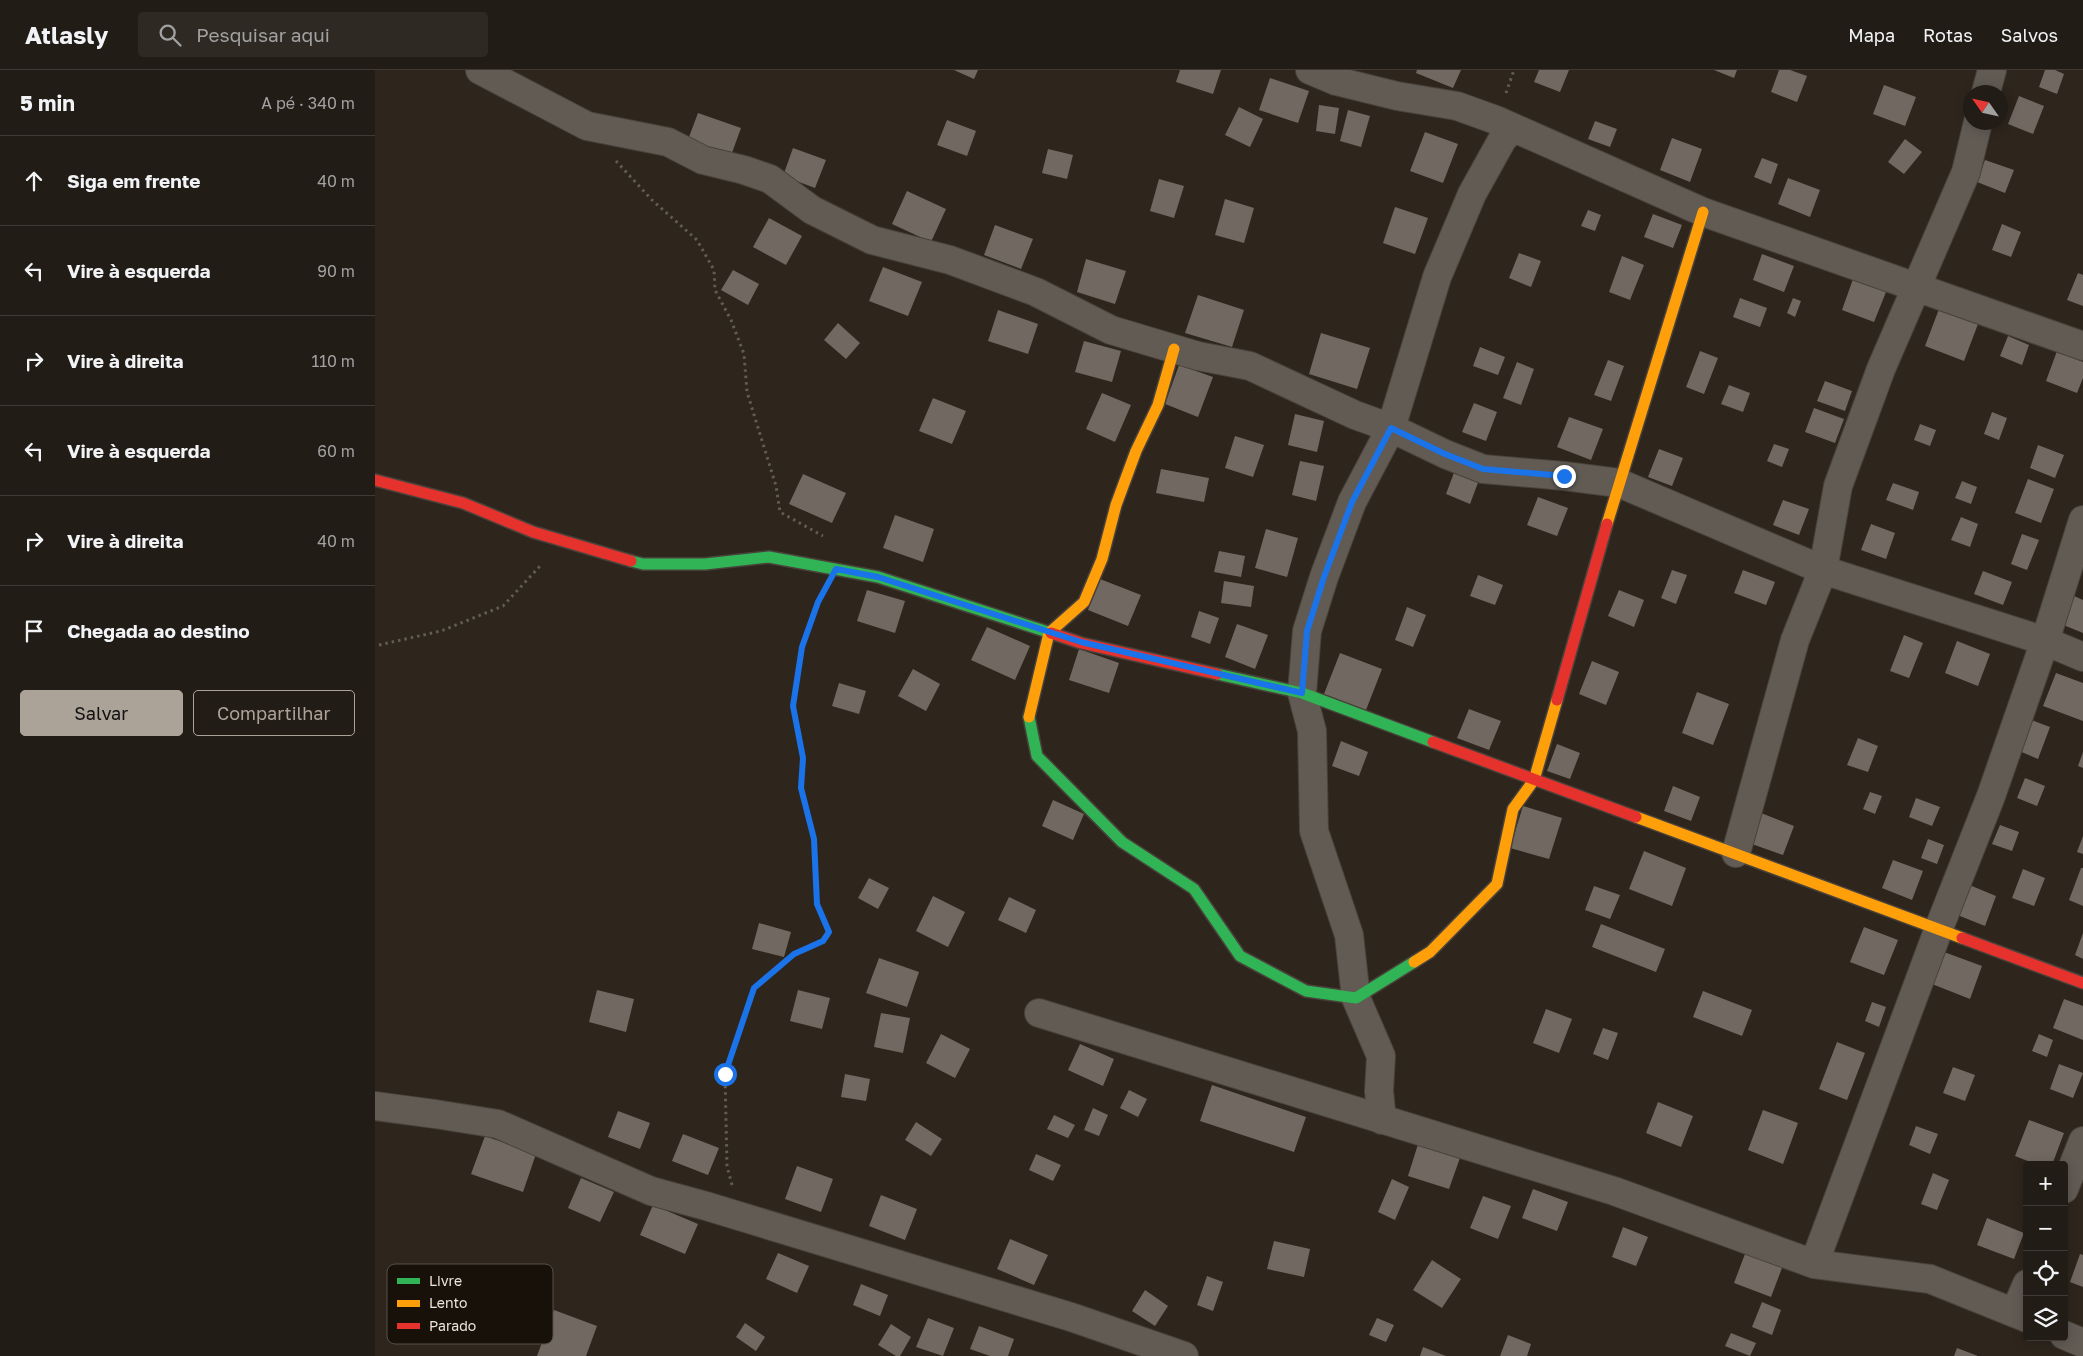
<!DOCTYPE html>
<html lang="pt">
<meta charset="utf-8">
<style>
body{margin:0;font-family:"Golos Text",sans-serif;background:#2e2923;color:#f1f3f6}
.controls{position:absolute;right:15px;bottom:15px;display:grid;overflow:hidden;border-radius:5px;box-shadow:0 2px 12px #0003}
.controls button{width:45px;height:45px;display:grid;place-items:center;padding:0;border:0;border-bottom:1px solid #3f3a35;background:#221c16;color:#f1f3f6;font:25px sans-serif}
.compass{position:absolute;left:1588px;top:15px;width:45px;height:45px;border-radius:50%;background:#221c16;box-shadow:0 2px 12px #0003;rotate:304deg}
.stop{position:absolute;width:15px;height:15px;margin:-11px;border:4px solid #1a73e8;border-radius:50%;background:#fff}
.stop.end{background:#1a73e8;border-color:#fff;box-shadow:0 1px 5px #0008}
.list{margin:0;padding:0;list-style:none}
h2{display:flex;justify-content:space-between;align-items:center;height:65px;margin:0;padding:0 20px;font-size:21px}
h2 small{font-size:16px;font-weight:400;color:#a2a1a1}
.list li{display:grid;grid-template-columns:32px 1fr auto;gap:15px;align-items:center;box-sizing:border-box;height:90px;padding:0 20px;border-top:1px solid #3f3a35}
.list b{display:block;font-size:19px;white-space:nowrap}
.list em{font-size:16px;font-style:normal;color:#a2a1a1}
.actions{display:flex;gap:10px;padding:15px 20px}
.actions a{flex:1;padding:11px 0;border:1px solid #aba298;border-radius:5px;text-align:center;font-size:18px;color:#aba298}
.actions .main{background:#aba298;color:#111}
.icon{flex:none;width:28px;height:28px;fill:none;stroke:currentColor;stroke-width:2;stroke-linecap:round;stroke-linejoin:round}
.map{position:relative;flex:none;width:1708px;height:1286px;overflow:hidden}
header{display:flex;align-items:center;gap:30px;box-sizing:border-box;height:70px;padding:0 25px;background:#221c16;border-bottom:1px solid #3f3a35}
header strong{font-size:24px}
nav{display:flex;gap:28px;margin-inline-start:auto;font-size:18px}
.search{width:350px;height:45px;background:#2e2923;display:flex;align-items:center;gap:12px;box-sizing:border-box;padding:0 18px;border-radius:5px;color:#a2a1a1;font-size:19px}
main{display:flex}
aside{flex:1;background:#221c16}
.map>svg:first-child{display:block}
.building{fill:#716961}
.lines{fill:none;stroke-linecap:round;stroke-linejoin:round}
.street-casing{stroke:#49423b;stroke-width:30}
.fast-casing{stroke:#49423b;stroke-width:14}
.slow-casing{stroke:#49423b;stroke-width:14}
.jam-casing{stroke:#49423b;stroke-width:14}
.path{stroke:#615c55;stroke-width:3;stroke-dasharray:2.5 4;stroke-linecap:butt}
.street{stroke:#615b54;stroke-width:28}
.fast{stroke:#30b455;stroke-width:11}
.slow{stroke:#ff9f0a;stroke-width:11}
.jam{stroke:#e5322d;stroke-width:11}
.route{stroke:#1a73e8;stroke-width:6}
.key{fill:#181109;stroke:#585048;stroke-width:1}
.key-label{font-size:14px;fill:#efe4da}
</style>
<header>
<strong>Atlasly</strong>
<div class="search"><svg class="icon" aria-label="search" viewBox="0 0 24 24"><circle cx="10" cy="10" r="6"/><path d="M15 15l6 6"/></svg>Pesquisar aqui</div>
<nav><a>Mapa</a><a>Rotas</a><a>Salvos</a></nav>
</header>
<main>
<aside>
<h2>5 min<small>A pé · 340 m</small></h2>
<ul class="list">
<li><svg class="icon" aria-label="ahead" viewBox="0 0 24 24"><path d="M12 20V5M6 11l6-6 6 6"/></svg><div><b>Siga em frente</b></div><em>40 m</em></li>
<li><svg class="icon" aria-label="left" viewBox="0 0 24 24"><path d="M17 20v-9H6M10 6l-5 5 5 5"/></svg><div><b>Vire à esquerda</b></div><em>90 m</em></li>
<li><svg class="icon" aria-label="right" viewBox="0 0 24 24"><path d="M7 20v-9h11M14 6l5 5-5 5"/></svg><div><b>Vire à direita</b></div><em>110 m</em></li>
<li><svg class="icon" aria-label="left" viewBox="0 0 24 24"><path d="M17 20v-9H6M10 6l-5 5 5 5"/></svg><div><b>Vire à esquerda</b></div><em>60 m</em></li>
<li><svg class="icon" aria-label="right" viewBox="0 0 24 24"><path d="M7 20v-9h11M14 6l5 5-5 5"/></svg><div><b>Vire à direita</b></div><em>40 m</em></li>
<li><svg class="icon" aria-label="arrive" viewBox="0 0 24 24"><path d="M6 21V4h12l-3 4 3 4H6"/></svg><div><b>Chegada ao destino</b></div></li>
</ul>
<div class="actions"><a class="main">Salvar</a><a>Compartilhar</a></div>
</aside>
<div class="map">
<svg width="1708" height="1286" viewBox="0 0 1708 1286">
<rect width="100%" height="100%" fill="#2e261d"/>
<!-- building -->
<path class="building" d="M579,0H603L599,9Z
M805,0H846L838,24L801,12Z
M1042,0H1086L1078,18L1041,3Z
M1164,0H1194L1185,22L1159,12Z
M1339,0H1362L1359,8Z
M1404,0H1415L1432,6L1422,32L1396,22Z
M1670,0H1680L1689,4L1682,24L1664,17Z
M895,8L934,21L923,53L884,40Z
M1509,15L1541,27L1530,56L1498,44Z
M1644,26L1669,36L1658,64L1633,54Z
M944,35L964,38L960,64L941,61Z
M864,37L888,49L875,77L850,65Z
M973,40L995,46L986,77L965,71Z
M323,43L366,58L354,91L311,75Z
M572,50L601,61L592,86L562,75Z
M1220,51L1242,59L1235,77L1213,69Z
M1050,62L1083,74L1068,113L1035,101Z
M1297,68L1327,79L1315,112L1285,100Z
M1530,69L1547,82L1529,104L1513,92Z
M418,78L451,90L440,118L408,106Z
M673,79L698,85L692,109L667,103Z
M1387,88L1403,94L1396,114L1379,107Z
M1610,90L1639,100L1630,123L1602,112Z
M1413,108L1445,120L1435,147L1403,134Z
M784,109L809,116L799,148L775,141Z
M532,121L571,139L556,172L517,154Z
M850,129L879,138L869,173L840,165Z
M1020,137L1053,148L1040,184L1008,173Z
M1213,140L1226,145L1220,161L1206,156Z
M1278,144L1307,155L1298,178L1269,167Z
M394,148L427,166L411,195L378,177Z
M1627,154L1646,162L1636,187L1617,180Z
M620,155L658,169L646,199L609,185Z
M1144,183L1166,191L1156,217L1134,208Z
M1387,184L1419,196L1409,222L1378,210Z
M1247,186L1269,195L1255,230L1234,222Z
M711,189L751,201L740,234L702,222Z
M508,197L547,212L533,246L494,231Z
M358,200L384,214L373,235L346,220Z
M1703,203L1708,205V236L1692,230Z
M1478,209L1511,222L1499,252L1467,240Z
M823,225L869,240L857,277L810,263Z
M1365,228L1392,238L1385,257L1358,247Z
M1418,228L1426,231L1420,247L1412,243Z
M1564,239L1603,254L1589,291L1550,276Z
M623,240L663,254L653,284L613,271Z
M463,253L485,273L471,289L449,270Z
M946,263L995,278L982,319L934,304Z
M1633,266L1654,275L1647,295L1625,286Z
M709,271L746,281L737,312L700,302Z
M1105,277L1130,287L1123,305L1098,296Z
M1325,281L1343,288L1329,324L1311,317Z
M1682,281L1708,292V308L1702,323L1671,311Z
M1233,290L1249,296L1236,331L1219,325Z
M1142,292L1159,299L1146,335L1128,328Z
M804,295L838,307L823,347L790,334Z
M1450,311L1477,321L1470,341L1442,331Z
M1354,315L1375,323L1368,342L1346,334Z
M727,323L756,335L740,372L711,359Z
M558,328L591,341L577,374L544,361Z
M1099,333L1122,342L1111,371L1087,362Z
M1439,338L1469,349L1460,373L1430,362Z
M1617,342L1632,348L1624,370L1609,364Z
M920,344L949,351L942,382L913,375Z
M1194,347L1228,359L1216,390L1182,377Z
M1545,354L1561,360L1555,376L1539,370Z
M860,366L889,375L878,407L850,398Z
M1399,374L1414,379L1407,397L1392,391Z
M1663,375L1689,385L1680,408L1655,398Z
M1284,379L1308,388L1297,416L1273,407Z
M925,391L949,396L941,431L917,425Z
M786,399L834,408L829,432L781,423Z
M1080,400L1104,410L1095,434L1071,424Z
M428,404L471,423L457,453L414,434Z
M1653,409L1679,419L1666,453L1640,443Z
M1587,411L1602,417L1596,434L1580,428Z
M1518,413L1544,422L1538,440L1511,430Z
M1163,427L1193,438L1182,466L1152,455Z
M1408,430L1434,439L1424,465L1398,455Z
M520,445L559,459L548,492L508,478Z
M1586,447L1603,454L1595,477L1576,470Z
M1496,454L1520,463L1511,489L1486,480Z
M891,459L923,468L912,507L880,498Z
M1647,464L1664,470L1652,500L1636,494Z
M844,481L870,486L866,507L839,502Z
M1297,500L1312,505L1301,534L1286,528Z
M1368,500L1400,512L1391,535L1359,523Z
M1608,501L1637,512L1628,535L1599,524Z
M1103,505L1128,515L1120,535L1095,526Z
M725,509L766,525L753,556L713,540Z
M849,511L879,516L876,537L846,533Z
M492,520L530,531L520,563L482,551Z
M1244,520L1269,530L1259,557L1233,546Z
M1697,525L1708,530V563L1686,554Z
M1032,537L1051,545L1038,577L1020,570Z
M824,541L844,548L835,574L816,567Z
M862,554L893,565L880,599L850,587Z
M612,557L655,576L640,610L596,590Z
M1529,565L1548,573L1534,608L1515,601Z
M1582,571L1615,584L1603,616L1570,603Z
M704,579L744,593L734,623L694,610Z
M965,583L1007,599L991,640L949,624Z
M1217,591L1244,602L1231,635L1204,624Z
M538,599L565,614L551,641L523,626Z
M1681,603L1708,613V651L1668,636Z
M464,613L491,621L484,644L457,636Z
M1322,622L1354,634L1338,675L1307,663Z
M1094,639L1126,651L1114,680L1082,668Z
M1654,649L1675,657L1663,689L1642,680Z
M1483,668L1503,676L1493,702L1472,695Z
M966,671L993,682L984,706L957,696Z
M1182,674L1205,683L1195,709L1172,701Z
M1708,682V698L1703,696Z
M1650,708L1670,716L1662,736L1642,728Z
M1298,716L1325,727L1316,751L1289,741Z
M1495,722L1507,726L1500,744L1488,739Z
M1541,728L1565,737L1557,756L1534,747Z
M678,730L709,744L698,770L667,756Z
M1148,736L1187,748L1174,789L1135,778Z
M1386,743L1419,756L1408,785L1374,773Z
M1625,755L1644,762L1637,781L1617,774Z
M1708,766V784L1702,782Z
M1553,769L1569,775L1562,794L1546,788Z
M1269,781L1311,798L1297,836L1254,819Z
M1518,790L1548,801L1537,830L1507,818Z
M1706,798H1708V836L1694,830Z
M1648,799L1670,808L1659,836L1637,828Z
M494,808L514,818L503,839L483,828Z
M1592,814L1621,826L1610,856L1580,844Z
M1219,816L1245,825L1235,849L1210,840Z
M558,826L590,842L573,877L541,861Z
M634,827L661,840L651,863L623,850Z
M384,853L416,862L409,887L377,879Z
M1226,854L1290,879L1281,902L1217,877Z
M1489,857L1523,870L1509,905L1475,892Z
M1708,863V889L1700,885Z
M1569,882L1607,896L1595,929L1557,914Z
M504,888L544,902L532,937L491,923Z
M222,920L259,929L251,962L214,952Z
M423,920L455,928L447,959L415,951Z
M1328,921L1377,940L1367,966L1318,947Z
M1689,929L1708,936V970L1678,958Z
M1497,932L1511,937L1504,957L1490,951Z
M1171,939L1197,949L1184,983L1158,973Z
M506,943L535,948L528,983L499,977Z
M1228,958L1243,963L1233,990L1218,984Z
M566,964L595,979L580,1008L551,993Z
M1664,964L1678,970L1672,987L1657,981Z
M1462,972L1490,983L1472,1030L1444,1019Z
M705,974L739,989L728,1016L693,1000Z
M1684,994L1708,1003L1698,1028L1675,1019Z
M1578,997L1600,1005L1590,1031L1568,1023Z
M470,1004L495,1009L491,1031L466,1027Z
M837,1015L931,1047L919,1082L825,1051Z
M754,1020L772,1029L763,1047L745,1038Z
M1283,1032L1318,1046L1306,1077L1271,1063Z
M718,1038L733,1045L724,1066L709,1060Z
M1388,1040L1423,1053L1408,1094L1373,1080Z
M243,1041L275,1053L265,1079L233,1067Z
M679,1045L700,1055L693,1068L672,1059Z
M1654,1050L1689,1063L1677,1095H1663L1640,1086Z
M541,1052L567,1069L556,1086L530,1070Z
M1541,1056L1563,1064L1555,1084L1534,1075Z
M308,1064L344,1078L333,1105L297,1091Z
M110,1066L161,1084L148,1122L96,1104Z
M1044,1071L1086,1085L1074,1119L1033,1106Z
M661,1084L686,1095L678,1111L654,1100Z
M422,1096L458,1109L446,1142L410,1129Z
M1558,1103L1574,1110L1562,1140L1546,1134Z
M206,1108L239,1122L225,1152L193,1138Z
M1017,1109L1034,1117L1020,1150L1003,1142Z
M1158,1119L1193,1132L1182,1161L1147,1148Z
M506,1125L542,1139L530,1170L494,1156Z
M1108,1126L1136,1136L1123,1169L1095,1158Z
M278,1135L323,1154L310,1184L265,1165Z
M1612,1148L1649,1163L1639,1189L1602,1175Z
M1248,1157L1273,1167L1261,1196L1237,1187Z
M635,1169L673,1185L659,1215L622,1199Z
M899,1171L935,1179L929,1207L892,1199Z
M1373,1176L1410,1190L1396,1227L1359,1213Z
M403,1183L434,1196L422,1223L391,1209Z
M1705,1184L1708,1185V1217L1695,1212Z
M1057,1190L1086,1209L1067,1238L1038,1220Z
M832,1206L848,1212L838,1241L822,1235Z
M486,1214L513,1225L505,1246L478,1235Z
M770,1220L793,1236L780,1256L757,1241Z
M1387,1232L1406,1240L1397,1265L1377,1257Z
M179,1240L222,1256L211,1286H162Z
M553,1248L579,1258L568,1286L541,1277Z
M1002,1248L1019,1255L1011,1272L994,1265Z
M370,1253L390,1267L381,1281L361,1267Z
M516,1254L536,1267L525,1286H521L503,1275Z
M604,1256L639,1269L633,1286H615L595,1279Z
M1356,1263L1381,1273L1375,1286L1350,1276Z
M1133,1265L1156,1274L1152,1286H1125Z
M1048,1277L1071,1286H1045Z
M1582,1278L1603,1286H1579Z"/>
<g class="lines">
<!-- street casing -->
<g class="street-casing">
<path id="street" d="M105,0L212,56L293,72L328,90L369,100L395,109L437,140L497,170L575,190L661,222L736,260L823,286L875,296L980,345L1016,358L1070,384L1108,399L1189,406L1244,413L1448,500L1670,571L1708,587
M935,0L961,11L1022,26L1082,36L1121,50L1328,142L1708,276
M1611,22L1617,0
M1361,783L1420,570L1448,500L1463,416L1506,299L1591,102L1603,52
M664,943L1239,1121L1439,1194L1555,1209L1652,1248
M0,1036L60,1044L123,1054L276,1121L331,1136L696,1247L809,1286
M1007,1050L1004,1021L1006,986L981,928L974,865L939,761L937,661L927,623L932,561L949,507L977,432L1016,358L1062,207L1097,124L1127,70L1137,58
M1689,1119L1708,1071
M1439,1194L1564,858L1616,726L1670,571L1708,450
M1640,1242L1652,1214
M1689,1265L1708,1273"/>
</g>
<!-- fast casing -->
<g class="fast-casing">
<path id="fast" d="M256,491L268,494H330L394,487L503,507L676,563
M842,604L927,623L1058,672
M654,647L662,686L747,772L819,819L865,886L931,921L981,928L1039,892"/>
</g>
<!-- slow casing -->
<g class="slow-casing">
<path id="slow" d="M1232,454L1328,142
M654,647L674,563L709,532L727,489L741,435L761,381L783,335L799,279
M1261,747L1587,868
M1039,892L1055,882L1122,814L1138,739L1159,710L1182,630"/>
</g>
<!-- jam casing -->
<g class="jam-casing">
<path id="jam" d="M0,410L88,433L158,462L256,491
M676,563L706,573L842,604
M1182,630L1232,454
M1058,672L1261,747
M1587,868L1708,913"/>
</g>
<!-- path -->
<path class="path" d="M1131,23L1139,0
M241,91L277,130L322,170L339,200L340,220L356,250L369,284L372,322L401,416L405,442L448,466
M4,575L66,561L128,536L166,495
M357,1115L352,1096L350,1004L379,918L419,884L448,871L454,862L442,834L439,769L426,717L427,688L418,636L427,577L447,526"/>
<!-- street -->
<use href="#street" class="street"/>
<!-- fast -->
<use href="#fast" class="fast"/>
<!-- slow -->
<use href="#slow" class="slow"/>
<!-- jam -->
<use href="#jam" class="jam"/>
</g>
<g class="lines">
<!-- route -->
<path class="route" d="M350,1004L379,918L419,884L448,871L454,862L442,834L439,769L426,718L428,688L418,636L427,577L443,532L461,499L503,507L706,572L927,623L932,561L949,507L977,432L1016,358L1070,384L1108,399L1189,406"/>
</g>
<!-- legend -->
<rect x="12" y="1194" width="166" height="80" rx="8" class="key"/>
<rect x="22" y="1208" width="23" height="6" fill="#30b455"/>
<rect x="22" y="1230" width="23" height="7" fill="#ff9f0a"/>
<rect x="22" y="1253" width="23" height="6" fill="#e5322d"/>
<g class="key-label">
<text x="54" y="1216">Livre</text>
<text x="54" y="1238">Lento</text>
<text x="54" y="1261">Parado</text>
</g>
</svg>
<div class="controls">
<button>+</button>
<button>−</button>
<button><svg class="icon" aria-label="locate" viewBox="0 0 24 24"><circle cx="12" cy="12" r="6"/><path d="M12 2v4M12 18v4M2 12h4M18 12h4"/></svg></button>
<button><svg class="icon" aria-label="layers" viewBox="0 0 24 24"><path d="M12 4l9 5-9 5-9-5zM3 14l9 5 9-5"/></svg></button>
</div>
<svg class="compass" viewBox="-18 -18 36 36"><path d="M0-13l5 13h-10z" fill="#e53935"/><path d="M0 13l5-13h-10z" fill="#a2a1a1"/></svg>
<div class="stop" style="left:350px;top:1004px"></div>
<div class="stop end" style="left:1189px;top:406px"></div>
</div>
</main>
